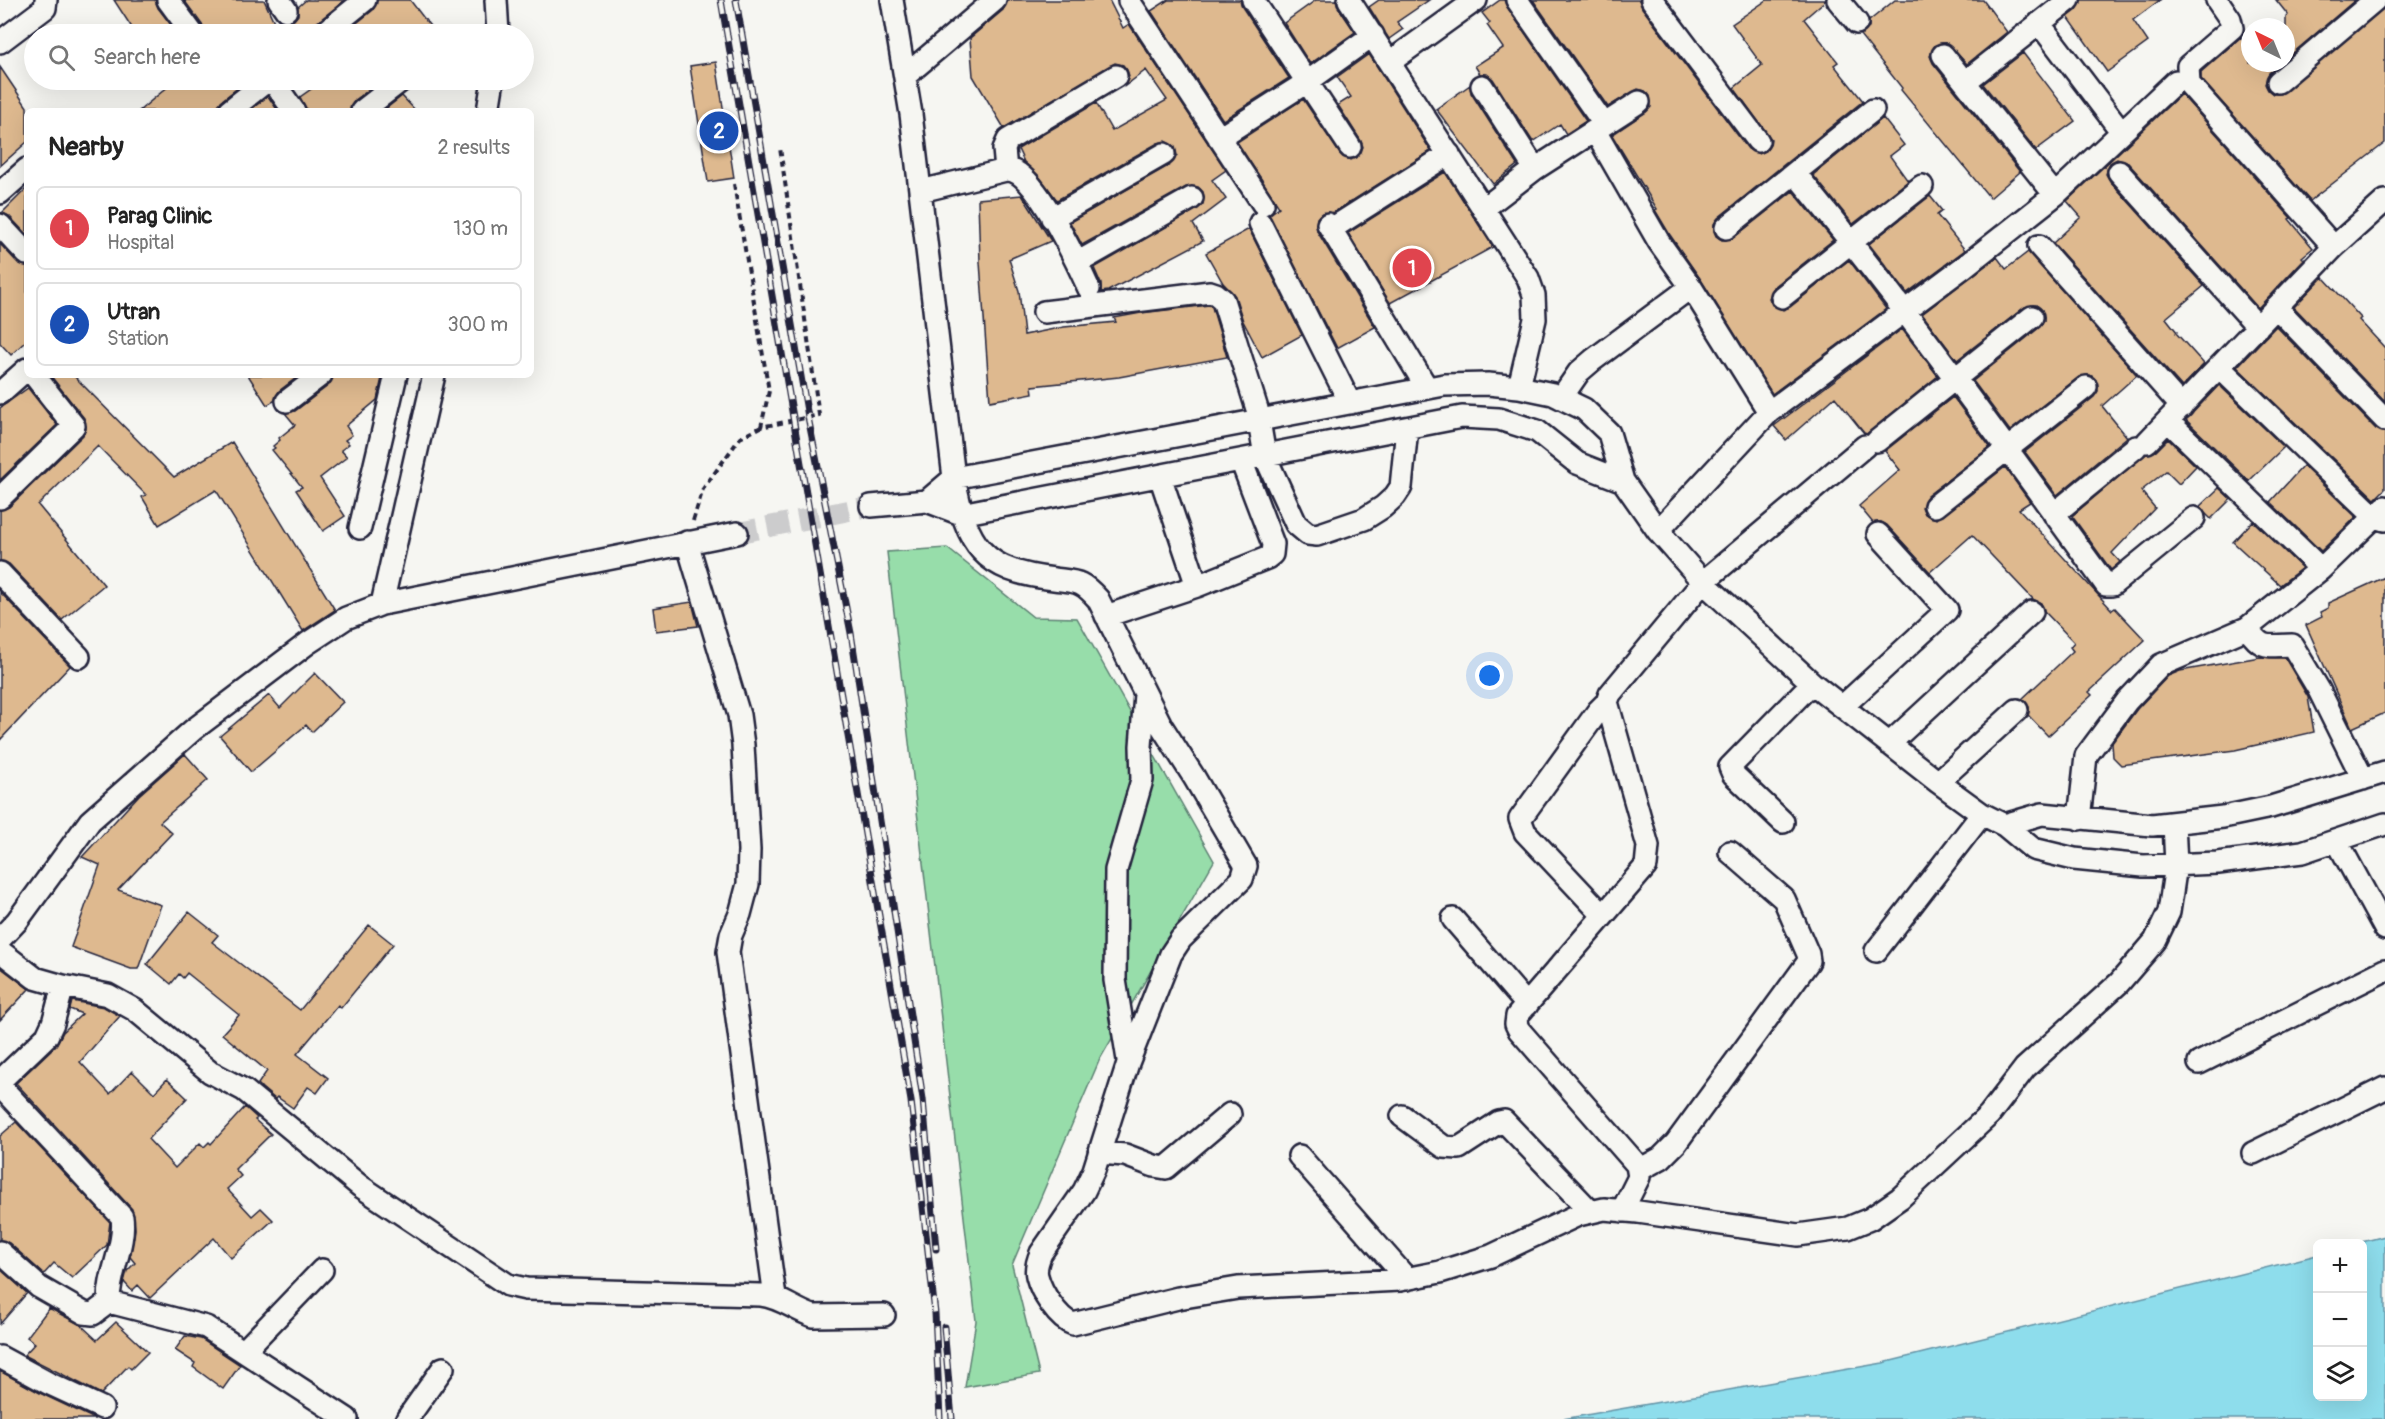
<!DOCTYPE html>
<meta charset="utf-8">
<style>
body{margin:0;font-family:Pangolin,sans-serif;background:#f6f6f6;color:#222}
.controls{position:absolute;right:18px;bottom:18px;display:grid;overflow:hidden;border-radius:9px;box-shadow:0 6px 24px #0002}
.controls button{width:54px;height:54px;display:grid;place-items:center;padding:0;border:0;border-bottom:2px solid #e0e0e0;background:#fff;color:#222;font:30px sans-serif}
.compass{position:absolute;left:2241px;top:18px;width:54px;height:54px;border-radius:50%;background:#fff;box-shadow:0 6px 24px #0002;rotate:317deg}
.you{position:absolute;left:1490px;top:676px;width:21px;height:21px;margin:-15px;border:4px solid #fff;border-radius:50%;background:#1a73e8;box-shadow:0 0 0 9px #1a73e833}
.badge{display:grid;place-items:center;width:39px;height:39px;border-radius:50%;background:#d1495b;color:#fff;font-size:20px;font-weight:700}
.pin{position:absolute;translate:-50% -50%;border:3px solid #fff;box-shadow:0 2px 6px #0006}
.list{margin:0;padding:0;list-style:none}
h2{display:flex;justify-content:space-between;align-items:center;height:78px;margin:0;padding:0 24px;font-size:26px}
h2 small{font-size:20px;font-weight:400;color:#767676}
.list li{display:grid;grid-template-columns:39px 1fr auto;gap:18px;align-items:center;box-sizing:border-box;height:84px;margin:0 12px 12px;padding:0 12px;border:2px solid #e0e0e0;border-radius:9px}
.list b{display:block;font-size:22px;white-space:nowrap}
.list p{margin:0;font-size:20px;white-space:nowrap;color:#767676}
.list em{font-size:20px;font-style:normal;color:#767676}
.icon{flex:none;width:33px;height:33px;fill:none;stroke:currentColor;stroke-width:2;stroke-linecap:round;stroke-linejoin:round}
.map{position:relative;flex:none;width:2385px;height:1419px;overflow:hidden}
.search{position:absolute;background:#fff;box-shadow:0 6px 24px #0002;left:24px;top:24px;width:510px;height:66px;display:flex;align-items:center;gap:15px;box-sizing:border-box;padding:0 21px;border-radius:33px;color:#767676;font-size:22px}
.panel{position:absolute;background:#fff;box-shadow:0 6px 24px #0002;left:24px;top:108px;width:510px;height:270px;border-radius:9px}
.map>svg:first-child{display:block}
.green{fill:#97ddaa;stroke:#5c8072;stroke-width:1.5}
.water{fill:#8eddec;stroke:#6392a5;stroke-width:1.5}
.building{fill:#deb98f;stroke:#22223b;stroke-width:1.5}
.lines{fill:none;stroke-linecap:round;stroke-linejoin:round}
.minor-tunnel{stroke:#cccccd;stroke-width:21;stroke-dasharray:21 10;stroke-linecap:butt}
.minor-casing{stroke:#22223b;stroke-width:26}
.path{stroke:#22223b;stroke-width:4;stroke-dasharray:6 4.5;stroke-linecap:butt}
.minor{stroke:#f6f6f2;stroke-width:21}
.rail-casing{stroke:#22223b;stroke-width:7}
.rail{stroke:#f6f6f2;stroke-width:4.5;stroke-dasharray:14;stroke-linecap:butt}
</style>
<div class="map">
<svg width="2385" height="1419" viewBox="0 0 2385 1419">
<rect width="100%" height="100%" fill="#f6f6f2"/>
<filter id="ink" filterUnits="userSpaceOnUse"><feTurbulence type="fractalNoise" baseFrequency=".0167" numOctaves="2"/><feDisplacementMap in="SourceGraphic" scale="12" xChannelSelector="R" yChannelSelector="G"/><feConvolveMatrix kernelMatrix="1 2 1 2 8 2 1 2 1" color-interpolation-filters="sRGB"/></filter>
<g filter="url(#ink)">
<!-- green -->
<path class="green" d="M947,548L1033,617L1077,618L1214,861L1099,1061L1012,1265L1039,1374L965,1387L976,1321L887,552Z"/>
<!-- water -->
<path class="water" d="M2385,1236V1419H1563L1883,1363L2317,1255L2318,1396H2362V1244L2358,1243Z"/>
<!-- building -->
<path class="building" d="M114,0H155L158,8L178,34H136Z
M184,0H264L276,26L281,22L288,23L294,20L298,15V7L306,0H345L315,24L310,34H205L203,26Z
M377,0H410L436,34H343L373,10Z
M1007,0H1109L1123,28L1129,24L1226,170L1212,180L1226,199L1193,224L1203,241L1108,291L1101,292V284L1094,268L1198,209L1203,204V192L1198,187H1186L1082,245L1070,222L1170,165L1177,155L1175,147L1165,141L1158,143L1057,200L1038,175L1024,162L1018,149L1096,103L1112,131L1167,100L1146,70L1125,86L1129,76L1127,70L1123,65L1115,63L1004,128L973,76L970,38L1003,10Z
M1168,0H1240L1242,7L1289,78L1223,120L1151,11Z
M1316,0H1336L1338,7L1355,32L1310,64L1284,23Z
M1379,0H1429L1397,22L1403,29L1389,39L1369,7Z
M1500,0H1504L1507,7L1586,121L1566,134L1560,124L1533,142L1493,79L1487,74H1480L1475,66L1503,48L1487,25L1490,23L1482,13Z
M1533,0H1639L1642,8L1748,149L1759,154L1766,151L1770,145L1771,139L1734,88L1762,65L1732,24L1767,0H1826L1804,19L1838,62L1834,65L1863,101L1718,218L1714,224V231L1716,236L1722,240L1733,238L1793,191L1833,240L1774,287L1769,298L1772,305L1783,310L1790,307L1849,260L1886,309L1772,394L1701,280L1670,235L1655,210L1657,209L1612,135L1646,112L1651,107L1650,96L1645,91L1638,89L1608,107Z
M1895,0H1983L2007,32L1967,64L1947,43H1941L1935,45L1930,56L1933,63L2020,172L1990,198L1901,90L1902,88L1860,35L1869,28V21Z
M2081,0H2160L2133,20L2148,42L2107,72L2068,17L2077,10Z
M2276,0H2355L2286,59V17L2288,15Z
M2385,7V143L2310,201L2201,79V72L2241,37L2250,49V63H2281L2269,73L2265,84L2268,90L2273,94H2281Z
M2023,53L2075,121L2036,150L1983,84Z
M1369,54L1431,151L1333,213H1322L1317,218V231L1375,327L1337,348L1269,215L1279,207L1237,142L1303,99L1340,154L1350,160L1357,157L1363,147L1361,141L1338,105L1351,97L1337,77Z
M716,62L734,178L708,182L690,66Z
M0,67L27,107V142L0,166Z
M176,80H248L221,101L217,111H139Z
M324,80H382L354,101L350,111H307L300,97Z
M1470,85L1471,93L1517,165L1493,184L1436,109Z
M2181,94L2291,218L2289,219L2313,248L2302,257L2304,259L2258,308L2128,163L2117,159L2110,163L2106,174L2110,181L2204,286L2166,318L2177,332L2176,333L2204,364L2182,387L2053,243L2081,217L2067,201Z
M268,96L278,111H249Z
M402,96L416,111H383Z
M1883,118L1904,145L1890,156L1908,181L1853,224L1813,175Z
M1445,172L1493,247L1390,303L1348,233Z
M27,188V235L9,216L2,213Z
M1022,195L1051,241L1009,259L1019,291L1024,335L1064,327L1116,322L1114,318L1141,313L1209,305L1212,307L1227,357L1119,377L1032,386L1033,393L990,401L980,262L978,199Z
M1930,196L1942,211L1937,215L1965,250L1907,293L1869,244Z
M1249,229L1302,335L1262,357L1243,321L1235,296L1223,283L1206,253Z
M0,244L18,263L27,266V340L11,355L0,343Z
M2028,252L2137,375L2102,406L2127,437L2057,495L2025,452L2094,397L2098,391L2096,380L2090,375L2079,377L2010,431L1973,381L2040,327L2044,321L2042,310L2036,305L2025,307L1957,360L1922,314L1997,257L2006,269Z
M2323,277L2361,318L2359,320L2385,348V402L2294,307Z
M2276,326L2376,429L2385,432V489L2375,499L2237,367Z
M1902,329L1938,376L1867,434L1864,433L1835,397L1786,440L1774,426Z
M50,375H73L174,477L232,442L335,610L303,631L216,490L159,525L142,497L146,495L98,446L38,505L104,585L62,620L9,564L0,561V510L9,507L83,435L86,429L84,418Z
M248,375H300L279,391L274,401L267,405Z
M333,375H379L382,378L377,400L346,426L352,435L345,440L349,444L341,450L347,457L320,478L345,516L323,531L296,490L302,487L272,450L275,448L273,446L280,440L279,438L295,425L285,413L295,411L329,385Z
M2219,385L2284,447L2249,481L2186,420Z
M28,388L57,425L0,480V408Z
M1953,397L1990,447L1927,496L1922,507L1925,514L1936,519L1943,516L2005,467L2030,502L2019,509L2112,610L2115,608L2145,640L2089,692L2092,695L2048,736L2028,715L2029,707L2022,699L2073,651L2070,647L2074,642L2044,611L2041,603L2034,600L1972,535L1930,572L1887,525L1881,522L1873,523L1859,506L1900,470L1885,451Z
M2168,439L2196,466L2179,484L2166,471L2141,491L2155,508L2112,553L2120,562L2111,570L2072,516L2146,454L2156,451Z
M2303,466L2356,517L2321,551L2270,502Z
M2219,488L2231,499L2211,519L2199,507Z
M2253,521L2302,568L2280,585L2233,542Z
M2385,577V713L2352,728L2306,625L2322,617L2320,612L2328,608V603Z
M0,592L70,666L0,740Z
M692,602L698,626L656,631L653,608Z
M2260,657L2285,658L2308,697L2314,732L2235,750L2121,765L2113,757L2112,743L2137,709L2168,676L2180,671Z
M315,673L343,702L312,732L306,725L251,772L220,736L269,695L280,708Z
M185,754L208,780L160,822L172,833L118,890L161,905L138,969H131L71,947L100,865L82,857L139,795Z
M189,912L218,935L212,942L300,1010L369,925L393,944L341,1008L338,1005L297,1054L328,1078L317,1093L308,1087L293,1108L277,1097L275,1099L262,1088L258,1084L267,1071L222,1034L239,1015L187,973L183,978L179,974L171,984L147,964Z
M0,967L29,989L0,1020Z
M72,1001L104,1007L120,1016L80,1062L110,1094L132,1071L154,1093L167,1079L187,1098L148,1139L175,1168L200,1143L204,1147L209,1142L211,1144L245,1107L257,1118L255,1120L271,1134L235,1169L241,1176L227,1189L252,1216L261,1208L273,1220L231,1258L214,1238L150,1298L138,1285L132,1291L124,1282L127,1271L135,1263L130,1257L135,1229L132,1209L16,1083L56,1045L63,1032L82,1014L70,1009Z
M16,1122L110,1222L107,1245L72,1278L54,1263L44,1274L9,1243L0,1240V1136Z
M0,1269L27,1293L0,1324Z
M49,1308L81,1325L97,1340L116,1322L148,1352L131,1369L128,1366L101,1394L24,1355L35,1343L27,1337Z
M185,1336L201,1339L240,1365L223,1389L193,1367L195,1363L175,1350Z
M0,1371L42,1394L95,1419H0Z"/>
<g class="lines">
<!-- minor-tunnel -->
<path class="minor-tunnel" d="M737,533L871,506"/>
<!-- minor casing -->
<g class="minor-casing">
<path id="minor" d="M168,0L193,34
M279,0L286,10
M496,0L498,34
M892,0L911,114L954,478C967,546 982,571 1054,579C1077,582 1081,580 1098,599L1162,727L1194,777L1246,866L1242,879L1181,939L1171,954L1128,1063L1094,1170L1084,1191L1041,1253C1038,1260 1035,1268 1037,1276C1041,1292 1058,1319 1073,1324L1178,1298L1238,1288L1400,1280L1440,1272L1491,1256L1578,1215L1604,1209L1638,1212L1798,1235L1848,1228L1870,1219L1900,1198L1989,1115L2025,1068L2119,983L2155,941L2169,912L2176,865L2174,823
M1253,0L1350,147
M1349,0L1528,278L1534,295L1535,319L1519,387
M1517,0L1604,124
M1652,0L1758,141
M1838,0L1857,23
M1129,1L1263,204
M2039,23L2121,131
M323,34L365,0
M0,42L45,8L46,0
M1943,55L2055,195
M1390,62L1476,0
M905,76L995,0
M272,80L294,111
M1965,82L2069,0
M2278,82L2375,0
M1482,86L1535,169
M229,111L268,80
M362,111L402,80
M488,111L493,80
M1595,131L1659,242L1691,287L1769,412
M1219,138L1307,82L1373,35
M1006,170L1004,149L1008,140L1116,76
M2119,172L2258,327
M1795,173C1905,306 2005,446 2106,585H2112L2194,518
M921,191L1006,170C1011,170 1015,171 1019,174C1043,191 1076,260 1089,289
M0,193L27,169
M1483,209L1535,169L1639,102
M1052,218L1164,154
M1260,223L1350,403
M1328,224L1427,388
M1339,224L1449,154
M0,225L27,254
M1726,228L1873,110
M2039,246L2182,407
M2334,247L2385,201
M1077,263L1192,198
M1782,297L1922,186
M2276,307L2385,420
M1044,312L1210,292L1216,294L1223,300L1257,409L1265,456L1296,524L1308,534L1317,535L1364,519L1383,507L1395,496L1401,487L1407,428
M2219,367L2375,517L2385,520
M0,393L27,369
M1561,398L1579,372L1593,360L1691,287
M287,401L321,375
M2168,421L2321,569
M1877,441L2032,317
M2147,442L2334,247L2189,84L2188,66L2232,28L2230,19L2217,0
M1160,476L1197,586
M0,498L74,426L34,375
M927,501L954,478L1444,385L1488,384L1519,387L1553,394L1584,409L1609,433L1623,481L1658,531L1703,582L1812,683L1938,782L1982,814L2004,825L2033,849L2074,859L2143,866L2218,863L2302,852L2385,824
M871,506L927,501L961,514L1462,417L1499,419L1537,431L1577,463L1623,481
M1935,506L2086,387
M2054,514L2136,447
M360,528L396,375
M1658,531L1769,412L1965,266L2055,195L2176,81
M687,542L739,715L743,745L749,850L748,884L740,914L731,935L728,952L775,1297
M0,573L79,657
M382,604L434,375
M1106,616L1197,586L1267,558L1272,554L1273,544L1241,460
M2247,628C2263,651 2267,645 2292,645L2319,690L2363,779
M1843,706L1947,610L1878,534
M1889,744L2032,612
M1938,782L2017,710
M2079,819L2086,756L2127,701L2161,665L2247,628L2321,569L2385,507
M1783,822L1733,774L1730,767L1812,683
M2004,825L2042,814L2152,825L2223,817L2271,807L2385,772
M2337,841L2385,929
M1603,915L1525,832L1520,819L1598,711L1607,702
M1453,919L1527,1005
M0,939L17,921L90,821L193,730L308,643L346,618L382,604L737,533
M0,951L35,978L63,986L108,995L135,1010L210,1072L244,1090L360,1186L508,1285L526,1289L761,1295C781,1297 794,1310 813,1316L884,1315
M1876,951L1982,814
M1128,1060L1115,980L1116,870L1142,780L1141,746L1145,694
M2199,1063L2385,970
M0,1081L47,1036L53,1023L63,986
M0,1086L122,1217C126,1245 108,1274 109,1302L206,1327L347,1419
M1402,1116L1444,1147L1459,1148L1499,1122L1504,1121L1591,1212
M1099,1153L1125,1155L1154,1166L1166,1168L1230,1114
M2253,1153L2385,1088
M1299,1156L1407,1279
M1639,1170L1661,1158L1676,1143L1809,961L1808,954L1784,899L1730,852
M1622,1211L1639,1177L1637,1165L1519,1030L1516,1024L1517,1016L1646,866L1648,846L1607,702L1610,694L1703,582L1865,446
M0,1252L39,1287L84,1313L93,1314L109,1302
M244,1351L322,1270
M0,1357L48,1383L102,1408
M407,1419L443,1368"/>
</g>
<!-- path -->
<path class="path" d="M734,184L769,391L761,427
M693,521L703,489L740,438L761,427L819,415L780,148"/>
<!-- minor -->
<use href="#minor" class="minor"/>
<!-- rail casing -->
<g class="rail-casing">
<path id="rail" d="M721,0L911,1101L935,1313L940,1419
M736,0L808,417L851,633L923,1099L936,1249
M944,1327L952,1419"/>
</g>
<!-- rail -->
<use href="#rail" class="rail"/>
</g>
</g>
</svg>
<div class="controls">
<button>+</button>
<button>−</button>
<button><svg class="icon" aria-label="layers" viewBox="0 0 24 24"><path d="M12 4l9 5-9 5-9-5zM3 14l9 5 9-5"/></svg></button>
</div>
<svg class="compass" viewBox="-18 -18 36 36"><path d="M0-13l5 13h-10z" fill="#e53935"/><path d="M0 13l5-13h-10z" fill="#767676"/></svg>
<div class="you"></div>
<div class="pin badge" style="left:1412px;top:268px;background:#e0444e">1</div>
<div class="pin badge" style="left:719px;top:131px;background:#1a4fb4">2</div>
<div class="search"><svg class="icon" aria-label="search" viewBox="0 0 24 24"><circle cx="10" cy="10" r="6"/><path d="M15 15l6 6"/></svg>Search here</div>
<section class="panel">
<h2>Nearby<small>2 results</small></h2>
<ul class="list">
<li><span class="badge" style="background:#e0444e">1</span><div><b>Parag Clinic</b><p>Hospital</p></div><em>130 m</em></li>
<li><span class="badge" style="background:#1a4fb4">2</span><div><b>Utran</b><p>Station</p></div><em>300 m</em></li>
</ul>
</section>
</div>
